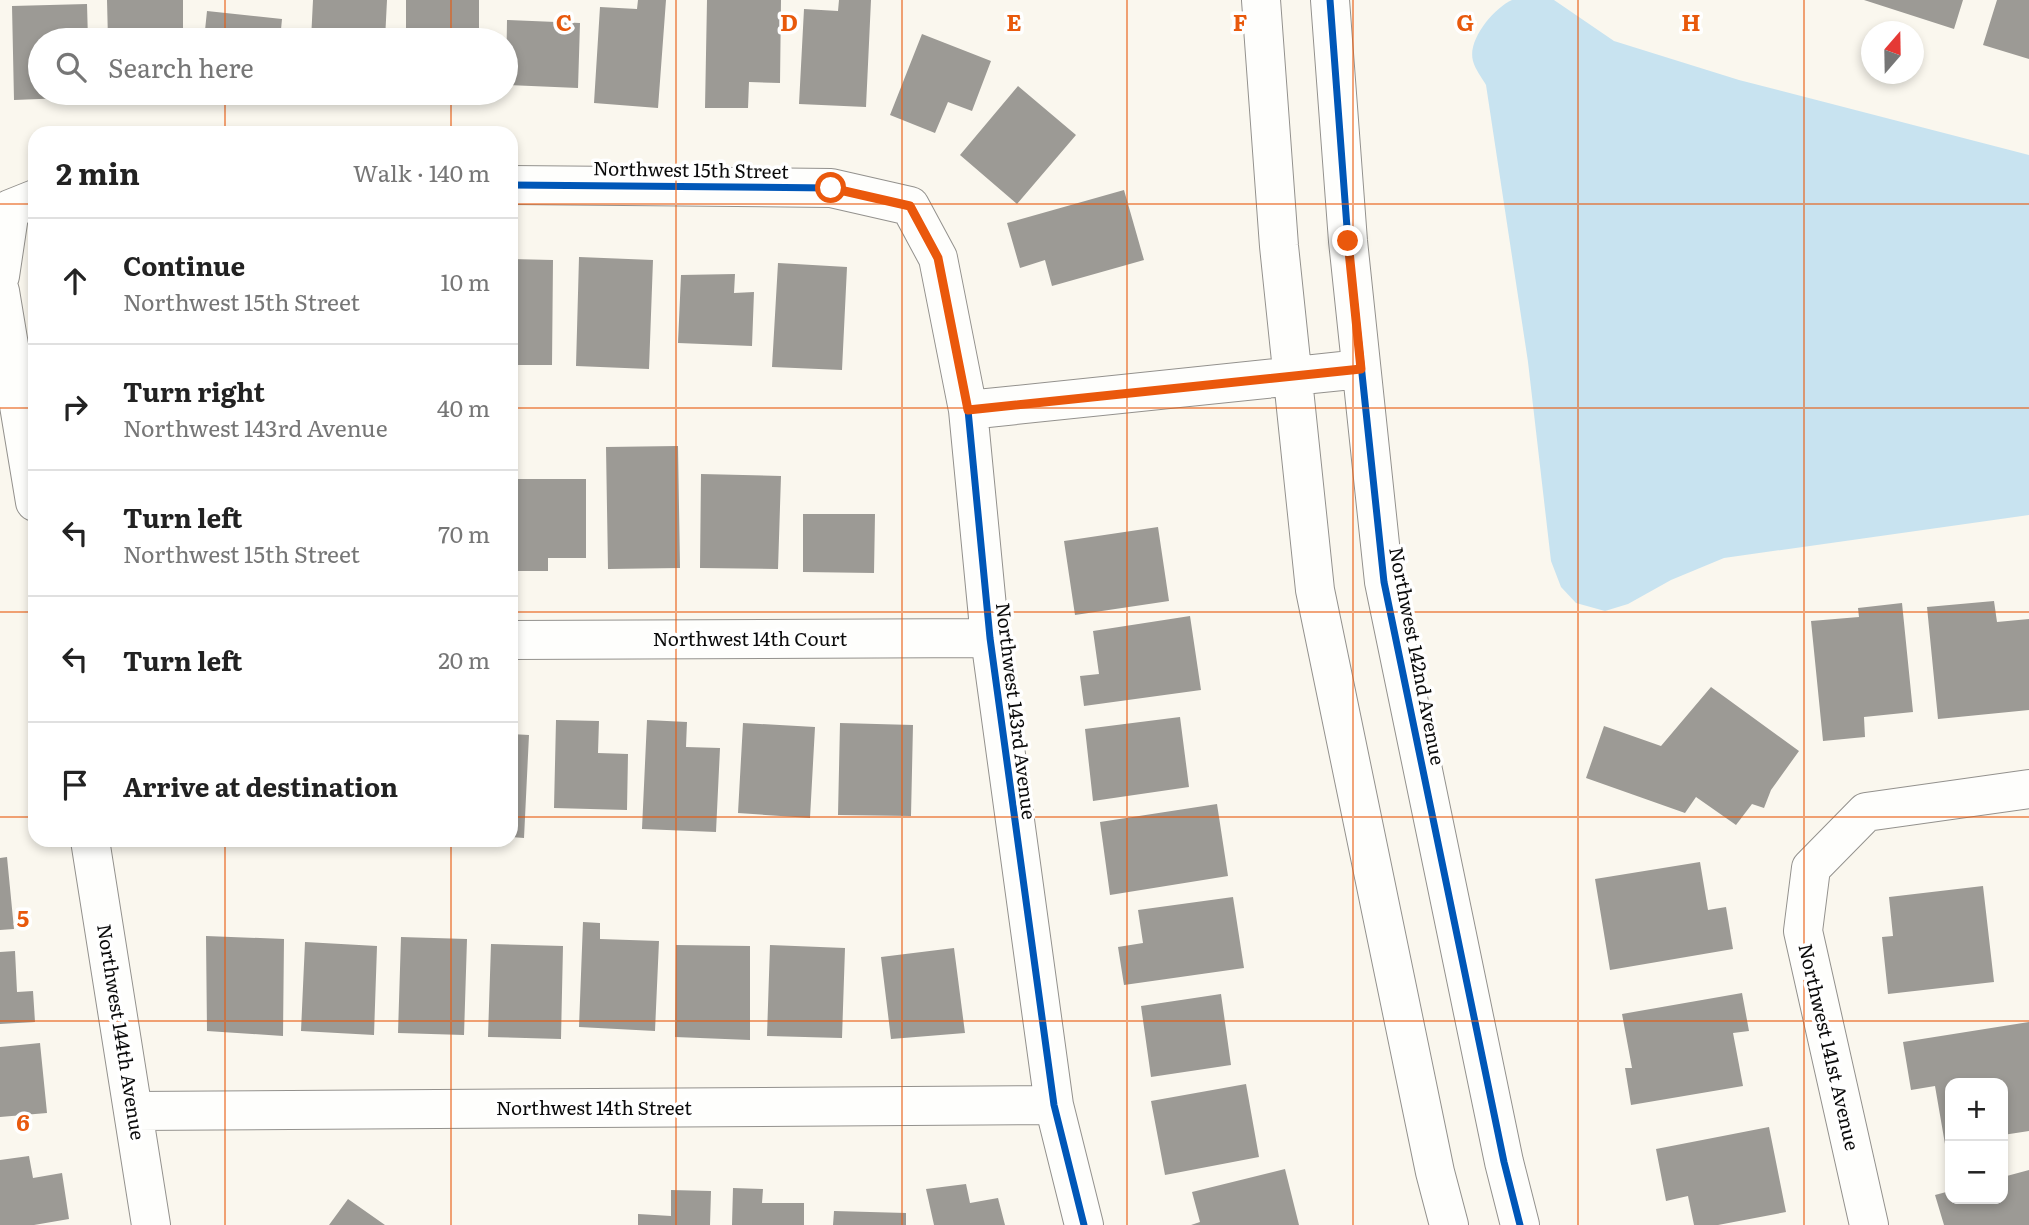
<!DOCTYPE html>
<meta charset="utf-8">
<style>
body{margin:0;font-family:Literata,serif;background:#f6f6f6;color:#222}
.controls{position:absolute;right:21px;bottom:21px;display:grid;overflow:hidden;border-radius:14px;box-shadow:0 4px 10px #0003}
.controls button{width:63px;height:63px;display:grid;place-items:center;padding:0;border:0;border-bottom:2px solid #e0e0e0;background:#fff;color:#222;font:35px sans-serif}
.compass{position:absolute;left:1861px;top:21px;width:63px;height:63px;border-radius:50%;background:#fff;box-shadow:0 4px 10px #0003;rotate:20deg}
.stop{position:absolute;width:21px;height:21px;margin:-16px;border:5px solid #ea580c;border-radius:50%;background:#fff}
.stop.end{background:#ea580c;border-color:#fff;box-shadow:0 2px 7px #0008}
.list{margin:0;padding:0;list-style:none}
h2{display:flex;justify-content:space-between;align-items:center;height:91px;margin:0;padding:0 28px;font-size:30px}
h2 small{font-size:23px;font-weight:400;color:#767676}
.list li{display:grid;grid-template-columns:46px 1fr auto;gap:21px;align-items:center;box-sizing:border-box;height:126px;padding:0 28px;border-top:2px solid #e0e0e0}
.list b{display:block;font-size:26px;white-space:nowrap}
.list p{margin:0;font-size:23px;white-space:nowrap;color:#767676}
.list em{font-size:23px;font-style:normal;color:#767676}
.icon{flex:none;width:38px;height:38px;fill:none;stroke:currentColor;stroke-width:2;stroke-linecap:round;stroke-linejoin:round}
.map{position:relative;flex:none;width:2029px;height:1225px;overflow:hidden}
.search{position:absolute;background:#fff;box-shadow:0 4px 10px #0003;left:28px;top:28px;width:490px;height:77px;display:flex;align-items:center;gap:18px;box-sizing:border-box;padding:0 24px;border-radius:38px;color:#767676;font-size:26px}
.panel{position:absolute;background:#fff;box-shadow:0 4px 10px #0003;left:28px;top:126px;width:490px;height:721px;border-radius:21px}
.map>svg:first-child{display:block}
.water{fill:#c8e3f0}
.building{fill:#9c9a95}
.lines{fill:none;stroke-linecap:round;stroke-linejoin:round}
.street-casing{stroke:#93918d;stroke-width:40}
.street{stroke:#fefefc;stroke-width:38}
.cycleway-casing{stroke:#fff;stroke-width:11}
.cycleway{stroke:#0057b8;stroke-width:7}
.route{stroke:#ea580c;stroke-width:9}
.grid{fill:none;stroke:#e8590c;stroke-width:2;stroke-opacity:0.55}
.labels{text-anchor:middle;stroke-width:7;stroke-linejoin:round;paint-order:stroke}
.street-label{font-size:19px;fill:#0b0b0b;stroke:#fff}
.grid-label{font-size:23px;text-anchor:middle;font-weight:bold;fill:#e8590c;stroke:#fff;stroke-width:7;stroke-linejoin:round;paint-order:stroke}
</style>
<div class="map">
<svg width="2029" height="1225" viewBox="0 0 2029 1225">
<rect width="100%" height="100%" fill="#faf7ee"/>
<!-- water -->
<path class="water" d="M1512,0H1554L1614,41L1739,80L2029,155V515L1724,558L1671,580L1628,604L1605,611L1576,603L1561,587L1551,561L1528,362L1486,85C1482,78 1475,69 1473,61C1467,40 1494,8 1512,0Z"/>
<!-- building -->
<path class="building" d="M107,0H183V40H108Z
M313,0H387L385,40H311Z
M406,0H479V40H406Z
M638,0H666L658,108L594,103L600,7L637,9Z
M707,0H781L780,83L749,82L748,108H705Z
M839,0H871L866,107L799,104L804,9L838,11Z
M1864,0H1963L1954,29Z
M1997,0H2029V59L1983,45Z
M87,4L88,40H40V93H90V97L14,100L12,6Z
M207,11L282,19L280,40H204Z
M507,20L580,23L578,88L506,85Z
M922,34L991,61L972,111L948,102L935,133L890,115Z
M1018,86L1076,135L1017,204L960,155Z
M108,93H152V103H108Z
M194,93H274L273,103L194,95Z
M309,93H356L355,104L309,101Z
M406,93H479V104L406,103Z
M1124,190L1144,260L1052,286L1045,260L1020,268L1007,223Z
M579,257L653,260L649,369L576,366Z
M511,259L553,260L552,365H511Z
M778,263L847,267L842,370L772,367Z
M735,274L734,293L754,292L752,346L678,343L681,275Z
M678,446L680,568L608,569L606,447Z
M701,474L781,476L778,569L700,568Z
M512,479H586V558H548V571H512Z
M803,514H875L874,573L803,572Z
M1158,527L1169,601L1075,615L1064,541Z
M1994,601L1997,622L2029,619V710L1938,719L1927,607Z
M1902,603L1913,712L1864,717L1865,737L1823,741L1811,621L1859,617L1858,608Z
M1190,616L1201,690L1084,706L1080,676L1099,674L1093,631Z
M1711,687L1799,751L1771,790L1764,808L1752,804L1736,825L1696,797L1685,813L1586,778L1604,726L1661,746Z
M1180,717L1189,787L1093,801L1085,729Z
M556,720L599,721L598,753L628,754L627,810L554,808Z
M647,720L687,722L686,747L720,748L716,832L642,829Z
M743,723L815,727L810,818L738,813Z
M840,723L913,725L911,816L838,815Z
M511,734L529,735L524,838L511,837Z
M1217,804L1228,876L1110,895L1100,822Z
M7,857L14,929L0,930V858Z
M1700,862L1708,910L1726,907L1733,949L1610,970L1595,879Z
M1983,886L1994,982L1888,994L1882,937L1893,936L1889,897Z
M1233,897L1244,968L1124,985L1118,947L1143,943L1138,910Z
M583,922L600,923V939L659,941L655,1031L579,1027Z
M206,936L284,939L283,1036L207,1031Z
M401,937L467,939L464,1035L398,1033Z
M305,942L377,946L374,1035L301,1031Z
M491,944L563,946L561,1039L488,1037Z
M676,945L750,946V1040L675,1037Z
M770,945L845,948L842,1038L767,1036Z
M954,948L965,1033L891,1039L881,957Z
M15,951L17,992L33,991L35,1022L0,1024V952Z
M1742,993L1749,1031L1733,1033L1743,1086L1631,1105L1625,1068H1632L1622,1014Z
M1221,994L1231,1065L1151,1077L1141,1006Z
M2029,1022V1131L2003,1135V1083H1950V1144H1945L1935,1086L1911,1090L1903,1042Z
M40,1043L47,1113L0,1117V1047Z
M1246,1084L1259,1157L1165,1175L1151,1101Z
M1769,1127L1786,1212L1718,1225H1694L1688,1196L1666,1201L1656,1149Z
M29,1156L33,1178L62,1173L69,1219L34,1225H0V1160Z
M1285,1169L1299,1225H1191L1200,1222L1192,1192Z
M2029,1170V1225H1944L1935,1195L1950,1191V1199H2003V1177Z
M966,1184L970,1203L998,1198L1005,1225H934L926,1189Z
M733,1188L763,1189L762,1203H804V1225H732Z
M671,1190L711,1191L710,1225H638V1214L671,1216Z
M348,1199L385,1225H329Z
M834,1211L906,1213V1225H833Z"/>
<g class="lines">
<!-- street casing -->
<g class="street-casing">
<path id="street" d="M1261,0L1279,246L1315,590L1435,1172L1449,1225
M1330,0L1348,241L1384,582L1504,1162L1520,1225
M511,185L831,188L910,206L938,258L968,410L990,638L1054,1105L1084,1225
M0,276L10,209L35,199
M0,291L35,502
M968,410L1361,369
M511,640L990,638
M90,840L151,1225
M134,1111L1054,1105
M1869,1225L1803,931L1811,868L1866,812L2029,789"/>
</g>
<!-- street -->
<use href="#street" class="street"/>
<!-- cycleway casing -->
<g class="cycleway-casing">
<path id="cycleway" d="M1330,0L1348,241L1384,582L1504,1162L1520,1225
M511,185L831,188L910,206L938,258L968,410L990,638L1054,1105L1084,1225"/>
</g>
<!-- cycleway -->
<use href="#cycleway" class="cycleway"/>
</g>
<g class="lines">
<!-- route -->
<path class="route" d="M831,188L910,206L938,258L968,410L1361,369L1348,241"/>
</g>
<!-- grid -->
<path class="grid" d="M225,0V40M451,0V40M676,0V1225M902,0V1225M1127,0V1225M1353,0V1225M1578,0V1225M1804,0V1225M225,93V133M451,93V133M0,204H35M511,204H2029M0,408H35M511,408H2029M0,612H35M511,612H2029M0,817H35M511,817H2029M225,840V1225M451,840V1225M0,1021H2029"/>
<g class="labels">
<!-- street labels -->
<g class="street-label">
<text transform="translate(691 170) rotate(1)" y="7">Northwest 15th Street</text>
<text x="750" y="646">Northwest 14th Court</text>
<text transform="translate(1417 656) rotate(79)" y="7">Northwest 142nd Avenue</text>
<text transform="translate(1016 711) rotate(83)" y="7">Northwest 143rd Avenue</text>
<text transform="translate(121 1032) rotate(81)" y="7">Northwest 144th Avenue</text>
<text transform="translate(1829 1047) rotate(77)" y="7">Northwest 141st Avenue</text>
<text x="594" y="1115">Northwest 14th Street</text>
</g>
</g>
<g class="grid-label">
<text x="564" y="31">C</text>
<text x="789" y="31">D</text>
<text x="1014" y="31">E</text>
<text x="1240" y="31">F</text>
<text x="1465" y="31">G</text>
<text x="1691" y="31">H</text>
<text x="23" y="927">5</text>
<text x="23" y="1131">6</text>
</g>
</svg>
<div class="controls">
<button>+</button>
<button>−</button>
</div>
<svg class="compass" viewBox="-18 -18 36 36"><path d="M0-13l5 13h-10z" fill="#e53935"/><path d="M0 13l5-13h-10z" fill="#767676"/></svg>
<div class="stop" style="left:831px;top:188px"></div>
<div class="stop end" style="left:1348px;top:241px"></div>
<div class="search"><svg class="icon" aria-label="search" viewBox="0 0 24 24"><circle cx="10" cy="10" r="6"/><path d="M15 15l6 6"/></svg>Search here</div>
<section class="panel">
<h2>2 min<small>Walk · 140 m</small></h2>
<ul class="list">
<li><svg class="icon" aria-label="ahead" viewBox="0 0 24 24"><path d="M12 20V5M6 11l6-6 6 6"/></svg><div><b>Continue</b><p>Northwest 15th Street</p></div><em>10 m</em></li>
<li><svg class="icon" aria-label="right" viewBox="0 0 24 24"><path d="M7 20v-9h11M14 6l5 5-5 5"/></svg><div><b>Turn right</b><p>Northwest 143rd Avenue</p></div><em>40 m</em></li>
<li><svg class="icon" aria-label="left" viewBox="0 0 24 24"><path d="M17 20v-9H6M10 6l-5 5 5 5"/></svg><div><b>Turn left</b><p>Northwest 15th Street</p></div><em>70 m</em></li>
<li><svg class="icon" aria-label="left" viewBox="0 0 24 24"><path d="M17 20v-9H6M10 6l-5 5 5 5"/></svg><div><b>Turn left</b></div><em>20 m</em></li>
<li><svg class="icon" aria-label="arrive" viewBox="0 0 24 24"><path d="M6 21V4h12l-3 4 3 4H6"/></svg><div><b>Arrive at destination</b></div></li>
</ul>
</section>
</div>
